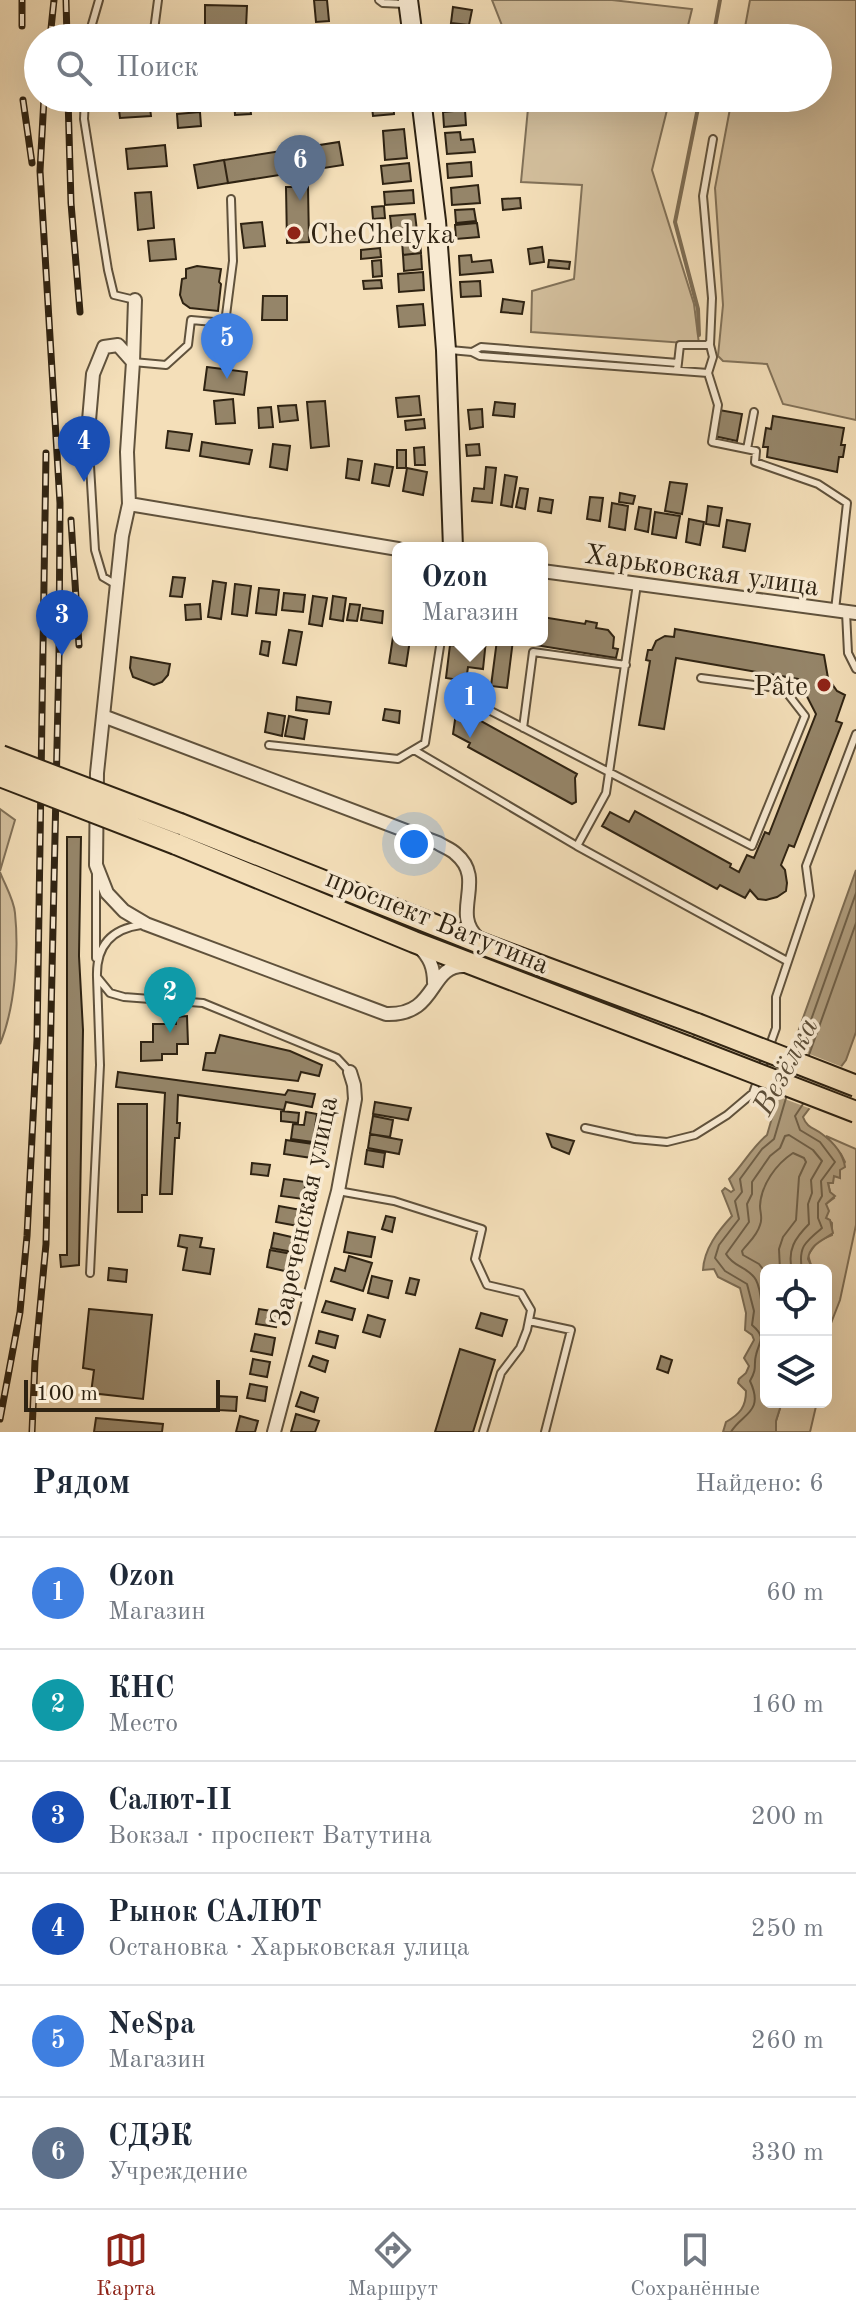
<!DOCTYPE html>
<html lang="ru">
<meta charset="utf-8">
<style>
body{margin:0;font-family:"Old Standard TT",serif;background:#f2f2f3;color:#1f2937}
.controls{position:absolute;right:24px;bottom:24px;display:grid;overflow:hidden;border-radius:12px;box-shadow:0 8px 32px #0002}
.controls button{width:72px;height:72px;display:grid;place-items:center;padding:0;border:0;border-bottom:2px solid #e0e1e3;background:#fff;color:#1f2937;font:40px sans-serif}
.scale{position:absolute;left:24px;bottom:20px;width:196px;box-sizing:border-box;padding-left:8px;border:4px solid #2f2312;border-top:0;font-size:22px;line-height:28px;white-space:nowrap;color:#2f2312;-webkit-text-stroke:6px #f8ead2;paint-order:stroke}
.you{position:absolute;left:414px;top:844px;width:28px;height:28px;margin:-20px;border:6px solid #fff;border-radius:50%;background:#1a73e8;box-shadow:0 0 0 12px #1a73e833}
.badge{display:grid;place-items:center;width:52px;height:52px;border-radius:50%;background:#8f2418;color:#fff;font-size:26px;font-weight:700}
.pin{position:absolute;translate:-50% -66px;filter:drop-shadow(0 2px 4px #0008)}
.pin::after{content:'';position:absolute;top:42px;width:28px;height:24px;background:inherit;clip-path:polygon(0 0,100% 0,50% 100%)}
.popup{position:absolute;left:392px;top:542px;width:156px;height:104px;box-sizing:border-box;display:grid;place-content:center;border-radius:12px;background:#fff;filter:drop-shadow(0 2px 6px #0005);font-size:26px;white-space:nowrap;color:#747a83}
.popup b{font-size:30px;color:#1f2937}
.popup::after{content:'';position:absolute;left:50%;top:100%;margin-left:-16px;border:16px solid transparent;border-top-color:#fff}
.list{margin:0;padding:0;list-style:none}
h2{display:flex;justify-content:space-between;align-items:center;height:104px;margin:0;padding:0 32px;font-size:34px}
h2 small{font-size:26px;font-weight:400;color:#747a83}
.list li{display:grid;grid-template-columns:52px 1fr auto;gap:24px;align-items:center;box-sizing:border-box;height:112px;padding:0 32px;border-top:2px solid #e0e1e3}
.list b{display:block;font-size:30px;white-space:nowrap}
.list p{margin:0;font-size:26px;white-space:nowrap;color:#747a83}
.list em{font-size:26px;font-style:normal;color:#747a83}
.icon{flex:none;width:44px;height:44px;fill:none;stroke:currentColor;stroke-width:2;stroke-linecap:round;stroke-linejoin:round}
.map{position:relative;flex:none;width:856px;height:1432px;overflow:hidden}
.search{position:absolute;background:#fff;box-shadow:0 8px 32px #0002;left:24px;right:24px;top:24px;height:88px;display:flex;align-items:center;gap:20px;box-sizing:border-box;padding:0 28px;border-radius:44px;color:#747a83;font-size:30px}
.sheet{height:776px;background:#fff}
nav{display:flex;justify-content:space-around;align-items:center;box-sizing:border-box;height:112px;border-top:2px solid #e0e1e3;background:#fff;font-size:22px;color:#747a83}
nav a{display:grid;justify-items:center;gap:4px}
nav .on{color:#8f2418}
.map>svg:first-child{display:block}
.green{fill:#d3bf9d;stroke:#817158;stroke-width:2}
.water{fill:#b19f80;stroke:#7d6d54;stroke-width:2}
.pier{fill:#f4dfb9}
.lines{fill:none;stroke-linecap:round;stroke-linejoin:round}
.shore{stroke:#706149;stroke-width:2}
.stream{stroke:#7d6d54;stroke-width:4}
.building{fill:#958569;stroke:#2f2312;stroke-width:2}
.lane-casing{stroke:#60523c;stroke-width:10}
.street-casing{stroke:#60523c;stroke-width:16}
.secondary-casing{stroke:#2f2312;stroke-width:22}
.primary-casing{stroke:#2f2312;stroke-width:24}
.lane{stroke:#f8ead2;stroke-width:6}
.street{stroke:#f8ead2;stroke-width:12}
.secondary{stroke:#f8ead2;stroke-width:18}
.primary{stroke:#f4dfb9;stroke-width:20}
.rail-casing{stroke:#2f2312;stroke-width:7}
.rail{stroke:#f8ead2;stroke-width:4;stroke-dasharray:12;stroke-linecap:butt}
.primary-bridge-casing{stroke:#2f2312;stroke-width:24;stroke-linecap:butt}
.primary-bridge{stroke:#f4dfb9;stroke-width:20}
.poi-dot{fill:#8f2418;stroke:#f8ead2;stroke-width:3}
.labels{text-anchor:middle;stroke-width:7;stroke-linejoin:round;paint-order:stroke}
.poi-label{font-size:28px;fill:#2f2312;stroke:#f8ead2;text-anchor:start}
.street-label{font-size:28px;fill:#2f2312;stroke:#f8ead2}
.water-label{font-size:30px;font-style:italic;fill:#5c4e38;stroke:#f8ead2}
</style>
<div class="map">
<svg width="856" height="1432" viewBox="0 0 856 1432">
<rect width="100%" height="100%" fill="#f4dfb9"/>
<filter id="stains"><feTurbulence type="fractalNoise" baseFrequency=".0025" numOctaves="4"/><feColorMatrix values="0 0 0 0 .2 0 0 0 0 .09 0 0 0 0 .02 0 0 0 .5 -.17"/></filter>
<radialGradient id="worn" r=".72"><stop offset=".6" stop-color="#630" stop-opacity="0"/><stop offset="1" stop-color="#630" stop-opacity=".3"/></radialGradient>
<!-- green -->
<path class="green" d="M492,0H612L692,9L685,38H524L522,28H503Z
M750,0H856V420L783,404L767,364L723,361L718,356L723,305L715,188L732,98H818V38H743Z
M529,98H670L652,170L694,304L699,344L531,332L532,291L574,279L582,185L521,182Z
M0,809L15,820L0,871Z
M0,872C5,885 14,900 15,913C19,952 15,1008 0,1044Z
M826,1136L856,1149V1225L840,1300L828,1331L826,1347V1270H807L811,1265L808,1255L818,1241L832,1235V1223L826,1218V1204L834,1198L830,1192L828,1183L834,1176L840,1177V1170L845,1162L841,1154Z
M782,1402H817L810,1432H776V1421Z"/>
<!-- water -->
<path class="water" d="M856,870V1032L846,1060L803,1117C807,1128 814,1128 822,1134C833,1142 843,1154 845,1167L840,1170V1178L834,1176L833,1183H828L830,1192L835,1196L826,1204L829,1211L826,1218L830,1220L833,1233C822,1241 810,1244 808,1259L811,1265L807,1270H766V1402H782L776,1421V1432H723L726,1422C740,1414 746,1407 746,1391L738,1383L739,1379L746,1373L749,1366L744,1358L754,1340L752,1335L745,1330L746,1313L740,1288L718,1277L714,1269L703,1270C704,1249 718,1231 732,1216L722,1191L725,1188L731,1192L734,1190L729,1179C743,1165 752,1147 767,1135L793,1046Z"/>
<!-- pier -->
<path class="pier" d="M789,1046L845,1068L814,1110L774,1095Z"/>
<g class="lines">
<!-- shore -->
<path class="shore" d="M800,1051L856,893
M809,1055L856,923
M802,1270C798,1247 805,1242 822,1228L818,1218V1203L822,1196L821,1181L835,1162L820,1142L800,1130L795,1116L803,1104
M766,1273L759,1264L743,1255L742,1251C748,1243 757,1236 760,1225C763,1218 760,1213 760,1206C761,1185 776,1164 793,1153L804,1158L806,1162L799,1177L796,1220L783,1237L779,1249L780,1270
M766,1324C760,1312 763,1293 756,1280C749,1267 734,1268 726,1254L749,1222L747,1204L752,1194V1182L770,1156L780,1148L785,1136L789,1135L813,1150L822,1161L811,1180L812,1193L808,1204L809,1224C795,1238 787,1250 792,1270
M731,1432C741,1414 765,1413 750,1381C758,1367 753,1366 756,1355C759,1341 767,1338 752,1325L754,1311L747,1284L725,1271L715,1258L719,1245L739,1219L735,1201L742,1192L740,1179L762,1149L774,1139L786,1098"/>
<!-- stream -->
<path class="stream" d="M713,38L720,0
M699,335L698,309L675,222L700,98"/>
</g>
<!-- building -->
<path class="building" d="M314,0H327L329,21L316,22Z
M205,5L247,6L246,28L205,27Z
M453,7L472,10L469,25L451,23Z
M447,25L470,27L469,38H430L431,31L446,33Z
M383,29V38H355L354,31Z
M486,30L509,34V38H484Z
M234,98H249L251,114L235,115Z
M371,98H393L394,114L373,116Z
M149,100L151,116L120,118L118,102Z
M465,110L466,125L444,127L443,112Z
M200,112L201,126L178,128L177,114Z
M404,129L407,158L385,160L383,131Z
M460,132L461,140L473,139L475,152L447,154L445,133Z
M339,142L343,165L228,183L224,160Z
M165,145L167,166L128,169L126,149Z
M224,160L228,183L198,188L194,165Z
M471,162L472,176L448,178L447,164Z
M409,163L411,181L383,184L381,166Z
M478,185L480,203L452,205L451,188Z
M286,187H308L309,242L287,243Z
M413,190L414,203L385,205L384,192Z
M151,192L154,228L138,230L135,193Z
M520,198L521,208L503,210L502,199Z
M384,206L385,218L373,219L372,207Z
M474,209L476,221L456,223L455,210Z
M415,214L417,231L392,233L390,216Z
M262,222L265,246L244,248L241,224Z
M477,223L479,237L456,239L455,225Z
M174,239L176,259L150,261L148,241Z
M420,240L421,253L403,255L402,241Z
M542,247L544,262L530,264L528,249Z
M380,248L381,257L361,259V250Z
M421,253L422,269L404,271L403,255Z
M471,255L472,262L491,260L493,272L460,275L459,256Z
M381,260L382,276L373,277L372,261Z
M549,260L570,262L569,269L548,267Z
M197,266L221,269L219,282L221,284L218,311L190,308L183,303L180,295L182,279L186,278V269Z
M423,272L424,290L399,292L398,274Z
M381,280L382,288L364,289L363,281Z
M480,281L481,296L461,297L460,282Z
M263,296H287V320H262Z
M503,299L524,302L522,314L501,312Z
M423,304L425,325L399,327L397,306Z
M207,367L247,372L244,395L204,390Z
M419,396L421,415L398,417L396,398Z
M233,399L235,423L216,424L214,401Z
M325,401L329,446L311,448L307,402Z
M495,402L515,404L514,417L493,415Z
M296,405L298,420L280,422L278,406Z
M271,407L273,427L259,428L258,408Z
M482,409L483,427L470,429L468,410Z
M719,410L742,414L737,441L714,436Z
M773,416L844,428L841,445H845L843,457H839L837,472L767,457L768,447H763L766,428L771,429Z
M424,419L425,428L406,430L405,421Z
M168,431L192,434L189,451L166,448Z
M202,442L252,450L249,464L200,456Z
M273,444L290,446L287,470L270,467Z
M479,444L480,455L467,456L466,445Z
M424,447L425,465H415L414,448Z
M397,450H406V468H397Z
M348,459L362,461L359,480L346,478Z
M375,464L393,467L389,486L372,483Z
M486,467L496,468L492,503L472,501L474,488L484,489Z
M407,468L427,472L423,495L403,491Z
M505,475L517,477L512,507L501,505Z
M670,482L687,484L682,514L665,511Z
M520,488L528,489L525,509L516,507Z
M620,493L635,496L633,504L619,502Z
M590,497L603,498L600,521L587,519Z
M540,498L553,500L551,513L538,511Z
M612,503L628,506L625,530L609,527Z
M708,506L722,508L719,526L706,524Z
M639,507L651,509L648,532L635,529Z
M655,512L680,516L676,538L652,534Z
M689,519L704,522L700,545L686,542Z
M727,520L750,524L745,551L723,547Z
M173,577L185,578L182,597L170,596Z
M213,581L226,583L221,619L208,617Z
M235,584L251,586L247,616L232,614Z
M259,588L279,590L276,615L256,613Z
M284,593L305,595L303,612L282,610Z
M313,596L327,598L322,626L309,624Z
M333,596L346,598L343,621L330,619Z
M200,604L201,619L186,620L185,605Z
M350,604L360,605L357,621L347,620Z
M363,608L383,611L382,623L361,620Z
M542,617L585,624L586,621L597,623L596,628L608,630L614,637L613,648L618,649L616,658L535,645L536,640H542Z
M675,629L824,655L828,678L837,691L845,695L836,721L842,723L794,847L789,845L781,865L785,870L787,883L786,891L777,897L766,900L758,899L750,890L745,898L720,885L717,889L602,826L610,812L629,822L635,811L731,864L730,867L739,872L747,855L754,858L765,832L769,834L816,714L798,679L676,658L664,729L639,725L650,661L646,660L648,650H652L656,641L665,636L674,637Z
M289,630L302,632L296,665L283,663Z
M393,637L398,638V640H410L406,666L389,663Z
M461,640H486L483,669L468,667L466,681L446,678L450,645L460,646Z
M497,640H513L507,688L491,686Z
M262,641L270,642L268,656L260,654Z
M131,657L170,664L168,675L162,682L154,685L133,677L130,668Z
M459,692L483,695L479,720L577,774L575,778L576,802L572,804L468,747L470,743L453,734Z
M297,697L331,702L329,714L296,710Z
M385,709L400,711L399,723L383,720Z
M268,713L285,716L282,736L265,732Z
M289,716L307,720L304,739L285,736Z
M67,837H81L79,956L83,1030L79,1265L61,1267L60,1255H67Z
M187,1016L188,1044H177V1054H162V1060L141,1061V1042H153V1024H176V1017Z
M220,1035L290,1051L322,1065L319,1076L301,1072L298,1081L203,1070L206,1053H215Z
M118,1072L285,1095L288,1090L315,1094L312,1107L286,1102L284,1110L178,1095L177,1123H180L179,1138H175L172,1194H160L165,1093L116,1087Z
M375,1102L411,1108L408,1120L373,1114Z
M118,1104H147V1195H142V1212H118Z
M281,1111L299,1113L298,1123L281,1121Z
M306,1112L317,1114L313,1142L291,1139L293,1124L304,1125Z
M373,1116L393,1120L390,1137L370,1134Z
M370,1134L402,1140L399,1154L368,1148Z
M547,1134L574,1141L569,1154L552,1147Z
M286,1140L313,1144L312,1158L284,1154Z
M367,1150L385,1153L383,1167L365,1164Z
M252,1163L270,1165L268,1176L251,1174Z
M284,1179L306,1182L303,1199L281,1196Z
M279,1206L301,1210L298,1226L276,1222Z
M386,1216L395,1218L392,1232L382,1229Z
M348,1232L375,1237L371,1257L344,1252Z
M274,1233L296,1238L293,1252L271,1248Z
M180,1235L202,1238L200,1247L214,1249L210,1274L183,1270L187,1248L178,1246Z
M270,1250L292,1254L289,1272L267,1267Z
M349,1256L372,1263L363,1291L331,1281L335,1268L345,1271Z
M109,1268L127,1270L126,1282L108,1280Z
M372,1276L392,1281L388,1298L368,1293Z
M410,1278L419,1280L415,1295L406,1293Z
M326,1301L355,1309L352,1320L322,1312Z
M89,1309L152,1315L143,1399L91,1393L94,1370L83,1368Z
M259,1309L278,1312L276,1327L256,1324Z
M481,1313L507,1320L502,1336L476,1328Z
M368,1315L385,1320L380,1337L363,1332Z
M319,1331L338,1336L335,1348L316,1343Z
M255,1334L275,1338L272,1355L251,1351Z
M460,1349L495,1360L473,1432H435Z
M313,1356L328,1361L325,1372L309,1366Z
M661,1356L672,1360L668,1373L657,1369Z
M253,1359L270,1362L267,1377L250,1374Z
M250,1384L267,1387L265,1401L247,1398Z
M301,1392L318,1398L314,1412L296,1406Z
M218,1396L237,1397L236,1411L218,1410Z
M296,1414L319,1421L315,1432H291Z
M240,1416L258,1421L255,1432H236Z
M96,1418L163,1424L162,1432H94Z"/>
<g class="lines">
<!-- lane casing -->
<g class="lane-casing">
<path id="lane" d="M379,0L383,3L405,4
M88,38L99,0
M153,38L158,0
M85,98L84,119L108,270L114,295L135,300
M450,350L472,352L480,356L708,373L713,357L710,345L712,298L703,196L713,139
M472,352L481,347L678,363L677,370
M133,362L166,365L188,345L191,320L225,323L233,261L231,199
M678,363L680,345H707L710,342
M708,373L718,405L712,442L756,451L755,462L818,484L847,503L835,610
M88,432L95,550L103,577L115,584
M747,449L754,412
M846,612L848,653L856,669
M483,707L752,846L805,716L784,689L701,678
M523,728L533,652L626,665
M269,745L398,759L425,743L441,640
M414,750L577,846L787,961
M577,846L606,793L637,584
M96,873V958
M141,925C111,929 96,946 97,977L110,993L124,997L203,1003L337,1058L350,1072
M585,1128L635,1139L667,1142L695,1135L727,1115L753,1093L776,1028V997L810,896L806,866L856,734
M338,1191L394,1201L482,1229L475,1259L487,1285L521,1293L531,1310L527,1330L520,1348L501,1373L483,1432
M90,1273L100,1065L97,977
M529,1321L571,1330L545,1432"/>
</g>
<!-- street casing -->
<g class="street-casing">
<path id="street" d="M135,300L133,362L127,452L129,504L122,536L97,773L96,865L107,893L124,911L146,924L386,1014C439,1016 428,964 465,966
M88,432L93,374L104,347L118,345L133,362
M129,504L398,549
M542,571L856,613
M103,716L438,843C444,847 451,849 456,854C487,880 450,913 478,938
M419,947C430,957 434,968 434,983
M274,1432L338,1191L355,1099L354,1085L350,1072"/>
</g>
<!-- secondary casing -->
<g class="secondary-casing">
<path id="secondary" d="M408,0L413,38
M421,98L436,221L446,350L453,548"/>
</g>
<!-- primary casing -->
<g class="primary-casing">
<path id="primary" d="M180,824L485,945L697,1024
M176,844L414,942L688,1047"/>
</g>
<!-- lane -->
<use href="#lane" class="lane"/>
<!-- street -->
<use href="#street" class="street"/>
<!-- secondary -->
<use href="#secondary" class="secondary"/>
<!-- primary -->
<use href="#primary" class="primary"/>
<!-- rail casing -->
<g class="rail-casing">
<path id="rail" d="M66,0L67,38
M22,26V0
M50,38L54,0
M68,98L71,203L80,312
M23,100L32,163
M71,520L79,645
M0,1419L20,1312L27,1236L37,1040L46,453
M32,1432L35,1361L46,1244L59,656L60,503L40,171L44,98"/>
</g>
<!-- rail -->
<use href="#rail" class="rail"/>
<!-- primary-bridge casing -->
<g class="primary-bridge-casing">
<path id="primary-bridge" d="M1,756L180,824
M0,776L176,844
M697,1024L856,1086
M688,1047L856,1112"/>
</g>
<!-- primary-bridge -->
<use href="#primary-bridge" class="primary-bridge"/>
</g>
<!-- markers -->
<g class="poi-dot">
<circle cx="294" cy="233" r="8"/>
<circle cx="824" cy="685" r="8"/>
</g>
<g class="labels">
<!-- poi labels -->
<g class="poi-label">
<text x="310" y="243">CheChelyka</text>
<text x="808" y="695" text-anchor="end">Pâte</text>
</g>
<!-- street labels -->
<g class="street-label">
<text transform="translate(702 569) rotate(8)" y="10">Харьковская улица</text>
<text transform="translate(438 920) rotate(22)" y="10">проспект Ватутина</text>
<text transform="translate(303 1211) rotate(-78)" y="10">Зареченская улица</text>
</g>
<!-- water labels -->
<g class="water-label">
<text transform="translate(785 1066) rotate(-62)" y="10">Везёлка</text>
</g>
</g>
<rect width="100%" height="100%" filter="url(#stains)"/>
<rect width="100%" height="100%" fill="url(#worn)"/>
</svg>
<div class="controls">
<button><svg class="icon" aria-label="locate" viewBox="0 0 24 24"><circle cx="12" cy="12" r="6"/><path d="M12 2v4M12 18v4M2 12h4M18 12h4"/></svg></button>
<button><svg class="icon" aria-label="layers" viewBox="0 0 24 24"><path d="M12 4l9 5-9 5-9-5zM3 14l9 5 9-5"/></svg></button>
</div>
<div class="scale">100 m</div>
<div class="you"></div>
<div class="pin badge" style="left:470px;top:738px;background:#3f7fe0">1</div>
<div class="popup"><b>Ozon</b>Магазин</div>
<div class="pin badge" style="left:170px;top:1033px;background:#0f9aa8">2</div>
<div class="pin badge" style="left:62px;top:656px;background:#1a4fb4">3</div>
<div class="pin badge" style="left:84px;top:482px;background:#1a4fb4">4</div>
<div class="pin badge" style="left:227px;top:379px;background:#3f7fe0">5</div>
<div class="pin badge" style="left:300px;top:201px;background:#5c6f8a">6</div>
<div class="search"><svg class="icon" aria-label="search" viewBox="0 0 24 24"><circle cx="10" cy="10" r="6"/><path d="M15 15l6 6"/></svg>Поиск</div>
</div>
<section class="sheet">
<h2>Рядом<small>Найдено: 6</small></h2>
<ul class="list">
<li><span class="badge" style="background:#3f7fe0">1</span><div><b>Ozon</b><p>Магазин</p></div><em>60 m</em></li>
<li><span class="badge" style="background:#0f9aa8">2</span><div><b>КНС</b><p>Место</p></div><em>160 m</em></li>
<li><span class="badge" style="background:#1a4fb4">3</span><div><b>Салют-II</b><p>Вокзал · проспект Ватутина</p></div><em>200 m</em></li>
<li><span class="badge" style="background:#1a4fb4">4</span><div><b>Рынок САЛЮТ</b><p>Остановка · Харьковская улица</p></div><em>250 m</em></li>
<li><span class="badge" style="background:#3f7fe0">5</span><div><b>NeSpa</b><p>Магазин</p></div><em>260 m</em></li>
<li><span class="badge" style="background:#5c6f8a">6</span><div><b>СДЭК</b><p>Учреждение</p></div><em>330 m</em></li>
</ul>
</section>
<nav>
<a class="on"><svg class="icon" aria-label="map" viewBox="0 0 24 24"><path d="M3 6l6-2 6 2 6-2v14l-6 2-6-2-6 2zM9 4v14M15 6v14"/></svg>Карта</a>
<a><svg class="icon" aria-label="directions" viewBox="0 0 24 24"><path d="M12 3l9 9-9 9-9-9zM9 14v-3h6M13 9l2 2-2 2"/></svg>Маршрут</a>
<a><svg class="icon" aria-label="saved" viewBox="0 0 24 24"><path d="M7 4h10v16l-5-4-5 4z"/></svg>Сохранённые</a>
</nav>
